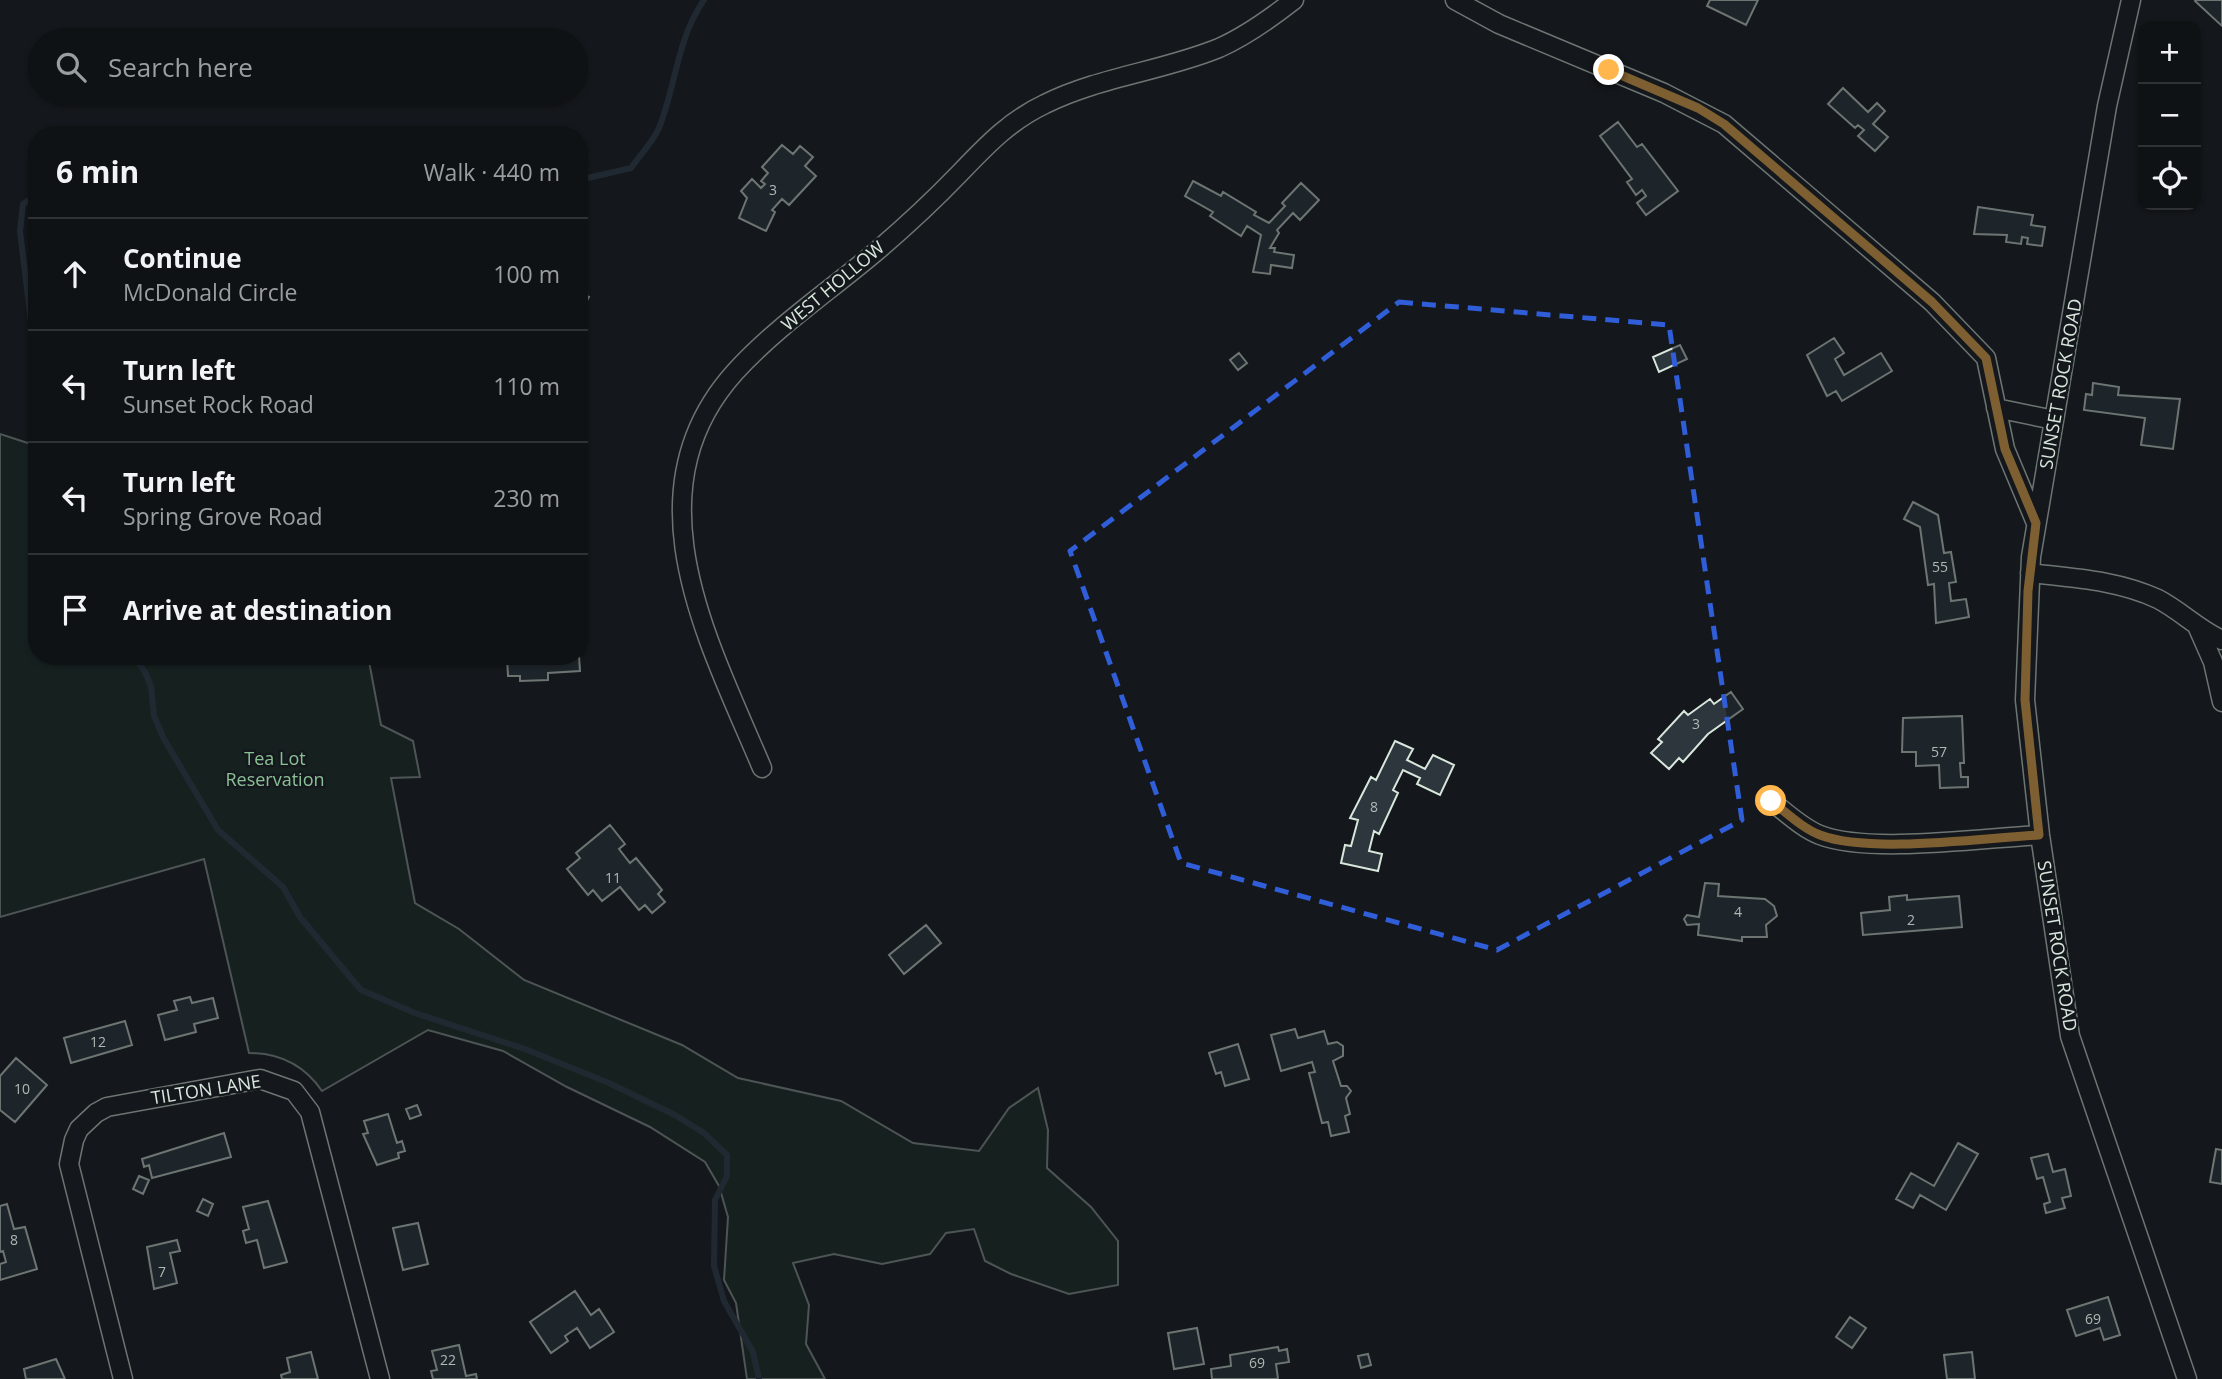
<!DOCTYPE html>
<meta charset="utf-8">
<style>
body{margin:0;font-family:"Open Sans",sans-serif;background:#1d2022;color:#f1f3f6}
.controls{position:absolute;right:21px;top:21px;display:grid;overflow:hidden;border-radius:14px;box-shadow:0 2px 5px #0004}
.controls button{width:63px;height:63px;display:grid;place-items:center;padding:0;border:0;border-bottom:2px solid #2f3234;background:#0f1215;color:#f1f3f6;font:35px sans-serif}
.stop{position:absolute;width:21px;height:21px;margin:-16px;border:5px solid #ffb74d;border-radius:50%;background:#fff}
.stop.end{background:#ffb74d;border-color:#fff;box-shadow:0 2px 7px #0008}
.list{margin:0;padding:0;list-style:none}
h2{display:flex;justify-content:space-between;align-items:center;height:91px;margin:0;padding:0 28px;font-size:30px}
h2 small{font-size:23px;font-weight:400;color:#9b9ea0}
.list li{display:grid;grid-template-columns:46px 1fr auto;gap:21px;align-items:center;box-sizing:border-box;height:112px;padding:0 28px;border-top:2px solid #2f3234}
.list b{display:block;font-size:26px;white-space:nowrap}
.list p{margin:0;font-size:23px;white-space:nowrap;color:#9b9ea0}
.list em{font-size:23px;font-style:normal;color:#9b9ea0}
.icon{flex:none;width:38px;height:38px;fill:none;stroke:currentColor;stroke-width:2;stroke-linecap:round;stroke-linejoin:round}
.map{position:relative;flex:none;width:2222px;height:1379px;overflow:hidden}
.search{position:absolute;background:#0f1215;box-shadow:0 2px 5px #0004;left:28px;top:28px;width:560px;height:77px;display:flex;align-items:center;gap:18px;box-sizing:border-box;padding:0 24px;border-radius:38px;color:#9b9ea0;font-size:26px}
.panel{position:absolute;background:#0f1215;box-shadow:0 2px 5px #0004;left:28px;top:126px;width:560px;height:539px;border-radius:28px}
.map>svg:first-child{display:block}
.green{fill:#1a2d24;stroke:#939e99;stroke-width:2}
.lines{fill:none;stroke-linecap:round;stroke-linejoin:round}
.stream{stroke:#2f3f4d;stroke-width:6}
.building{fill:#2c363c;stroke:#d8e6dc;stroke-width:2}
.street-casing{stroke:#d8e6dc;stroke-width:21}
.street{stroke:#14181c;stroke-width:18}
.route{stroke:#ffb74d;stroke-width:9}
.marked{fill:none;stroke:#305dd8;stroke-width:5;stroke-dasharray:14 9;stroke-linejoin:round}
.labels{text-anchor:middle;stroke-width:5;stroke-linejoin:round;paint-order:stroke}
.number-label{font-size:14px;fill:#adbab4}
.street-label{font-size:18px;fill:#d8e6dc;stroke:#14181c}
.park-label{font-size:18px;fill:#8ac095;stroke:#14181c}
</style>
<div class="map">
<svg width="2222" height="1379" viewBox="0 0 2222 1379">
<rect width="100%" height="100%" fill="#14181c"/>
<!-- green -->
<path class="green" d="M0,434L37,446V656H368L381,725L413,741L420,777L391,778L415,903L459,929L524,980L682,1045L738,1078L841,1101L913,1143L979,1151L1009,1108L1038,1088L1048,1130L1047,1168L1091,1207L1118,1241V1285L1069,1294L1011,1274L985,1261L974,1229L946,1233L930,1254L882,1264L834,1254L793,1263L809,1305L806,1344L825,1379H747L736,1303L724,1280L728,1217L719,1186L705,1162L650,1127L567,1087L503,1051L428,1030L322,1091C304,1065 280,1053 249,1053L204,859L0,917Z"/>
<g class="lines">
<!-- stream -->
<path class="stream" d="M579,180L631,168C639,156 653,142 659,128C676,86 677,38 704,0
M37,195L23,204L20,231L36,363L37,418
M133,656L145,672L151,686L154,716L164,739L218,830L283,887L300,917L361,990L415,1013L525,1049L609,1083L675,1115L704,1133L727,1155V1176L715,1200L714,1266L724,1301L753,1352L759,1379"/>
</g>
<!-- building -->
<path class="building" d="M1710,0H1758L1746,25L1707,6Z
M2196,0H2222V26L2195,1Z
M1843,88L1868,112L1877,103L1885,111L1873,124L1888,137L1875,151L1858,136L1864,130L1858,125L1855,128L1828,104Z
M1618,122L1637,147L1642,144L1678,191L1646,215L1637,203L1646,196L1642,190L1636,195L1627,182L1632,179L1600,136Z
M782,145L793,154L800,146L813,157L805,166L816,176L789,205L782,199L772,210L775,212L766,231L739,218L747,198L741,191L752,179L761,188L765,184L761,181L768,173L762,167Z
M1193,181L1221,196L1223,192L1256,212L1254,215L1269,223L1285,206L1282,203L1301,183L1319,200L1300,220L1293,213L1277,230L1279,233L1270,248H1275L1274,252L1294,255L1292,268L1271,265L1270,274L1253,272L1261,235L1247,226L1241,236L1210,216L1213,212L1185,196Z
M1978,207L2033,215L2031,225L2045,227L2042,246L2027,244L2028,238L2022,237L2021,244L2006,242L2007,235L1974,234Z
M579,292L589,297L580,313L584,315L579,324Z
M1834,338L1844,353L1835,359L1844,375L1881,353L1892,371L1842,401L1836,391L1827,396L1807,355Z
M1680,345L1687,359L1659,372L1653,357Z
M1239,353L1247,363L1238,370L1230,360Z
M2093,383L2119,387L2118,395L2180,399L2173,449L2141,445L2145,418L2084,410L2086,394L2092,395Z
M1913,502L1938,515L1944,553L1951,552L1956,582L1949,583L1951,601L1966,599L1969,617L1936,623L1934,584L1928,585L1920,527L1904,519Z
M507,656H579L580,671L548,673V680L520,681V676H508Z
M1731,692L1743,709L1708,734L1683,762L1679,758L1669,769L1651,753L1662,742L1658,739L1684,711L1688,715L1710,699L1714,704Z
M1962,716L1964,763H1960L1961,777H1968V787L1940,788L1939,765L1916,766V752H1902L1903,718Z
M1395,741L1413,749L1407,760L1425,769L1433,755L1454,765L1440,795L1417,784L1420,778L1403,770L1393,790L1398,793L1379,834L1374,831L1369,851L1382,854L1378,871L1341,863L1345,845L1351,846L1358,820L1350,818L1371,777L1376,780Z
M610,825L625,844L619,849L630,863L636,858L662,890L658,894L665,902L652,913L645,905L639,910L620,887L602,901L593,890L588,895L567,869L580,858L576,853Z
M1705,883L1719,884L1718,896L1765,899L1774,906L1777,916L1766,925L1767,937H1742V941L1698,935L1699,924L1687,925L1684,919L1687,915L1699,917Z
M1907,895V900L1959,896L1962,927L1863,935L1861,913L1890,910L1889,897Z
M926,925L941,943L904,974L889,955Z
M190,997L192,1003L213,998L218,1018L194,1024L196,1032L165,1040L158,1015L177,1010L174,1001Z
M125,1021L132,1045L71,1063L64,1038Z
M1295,1029L1298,1038L1324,1031L1328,1044L1337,1042L1343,1046V1056L1333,1061L1341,1086H1347L1351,1091L1346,1098L1350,1114L1345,1116L1349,1132L1331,1136L1328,1122L1322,1123L1309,1073L1315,1072L1312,1062L1281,1071L1271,1035Z
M1238,1044L1249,1079L1225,1086L1221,1072L1216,1074L1209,1053Z
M16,1058L47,1085L15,1122L0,1110V1076Z
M417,1105L421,1115L410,1119L406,1109Z
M388,1114L397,1143L402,1141L405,1151L398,1153L399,1158L377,1165L363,1134L368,1133L364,1121Z
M224,1133L231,1157L152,1178L149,1165L144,1167L142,1159Z
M1958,1143L1978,1154L1946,1210L1920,1195L1913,1208L1896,1199L1911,1173L1934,1186Z
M2216,1149L2222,1150V1184L2210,1182Z
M2048,1154L2053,1172L2065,1169L2071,1196L2062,1198L2065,1208L2046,1213L2044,1204L2050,1202L2043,1177L2037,1179L2031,1158Z
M139,1176L149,1180L143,1194L133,1189Z
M203,1199L213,1204L208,1216L197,1211Z
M268,1201L287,1262L264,1268L257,1240L246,1243L243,1231L249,1229L243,1207Z
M7,1204L14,1229L25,1227L37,1269L0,1280V1264L6,1262L3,1251L0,1252V1206Z
M418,1223L428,1264L403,1270L393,1228Z
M177,1240L180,1251L170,1253L177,1283L154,1289L147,1247Z
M575,1291L591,1315L599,1309L614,1332L590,1348L577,1328L565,1336L568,1341L551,1353L530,1322Z
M2108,1297L2120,1335L2104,1340L2100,1328L2076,1336L2067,1310Z
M1850,1317L1866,1328L1852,1348L1836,1337Z
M1197,1328L1204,1364L1174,1369L1168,1333Z
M459,1345L466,1376L476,1374L477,1379H433L431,1371L437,1370L432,1351Z
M1278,1347L1279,1351L1287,1349L1289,1362L1276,1364L1278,1379H1212L1211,1369L1231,1366L1230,1355Z
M311,1352L318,1379H282L281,1375L290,1372L287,1358Z
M1972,1352L1975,1379H1947L1944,1355Z
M1368,1354L1371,1365L1361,1368L1358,1356Z
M56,1359L65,1379H26L24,1369Z"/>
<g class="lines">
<!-- street casing -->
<g class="street-casing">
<path id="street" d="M1455,0L1499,24L1664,93L1724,124L1932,302L1986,358L2005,449L2036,523
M2131,0L2107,106L2031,557L2025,700L2040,835L2070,1036L2187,1379
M1996,408L2054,420
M2030,573C2073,578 2117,580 2158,599C2181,611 2198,629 2222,640
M2198,628L2213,662L2222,702
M762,768C710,644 626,493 735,372C777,326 831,290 878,250C906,226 934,200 959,174C986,146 1009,121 1045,104C1099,77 1163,71 1219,48C1246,36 1271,18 1294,0
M1771,801C1787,813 1802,828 1820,835C1869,854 1983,838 2040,835
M123,1379L69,1164L74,1140L79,1129L96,1113L107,1107L260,1079L294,1091L310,1112L380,1379"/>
</g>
<!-- street -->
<use href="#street" class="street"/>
</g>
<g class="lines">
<!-- route -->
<path class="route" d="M1609,70L1698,108L1724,124L1932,302L1986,358L2005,449L2036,523L2028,591L2025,700L2039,835C1983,838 1870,854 1820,835C1802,828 1787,813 1771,801"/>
</g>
<!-- marked area -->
<path d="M0 0H2222V1379H0ZM1399,302L1669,325L1742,820L1497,950L1181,863L1070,551Z" fill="#14181c" fill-opacity=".55" fill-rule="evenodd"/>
<path class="marked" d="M1399,302L1669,325L1742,820L1497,950L1181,863L1070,551Z"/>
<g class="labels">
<!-- number labels -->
<g class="number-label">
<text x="773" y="195">3</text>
<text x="1940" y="572">55</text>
<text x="1696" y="729">3</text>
<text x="1939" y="757">57</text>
<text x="1374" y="812">8</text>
<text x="613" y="883">11</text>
<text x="1738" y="917">4</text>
<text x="1911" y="925">2</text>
<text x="98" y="1047">12</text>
<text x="22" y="1094">10</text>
<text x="14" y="1245">8</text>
<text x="162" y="1277">7</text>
<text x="2093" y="1324">69</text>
<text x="448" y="1365">22</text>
<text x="1257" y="1368">69</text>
</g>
<!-- street labels -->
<g class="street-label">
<text transform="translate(833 286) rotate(-40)" y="6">WEST HOLLOW</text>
<text transform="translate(2061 384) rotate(-80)" y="6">SUNSET ROCK ROAD</text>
<text transform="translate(2057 946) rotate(81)" y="6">SUNSET ROCK ROAD</text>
<text transform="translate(206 1090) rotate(-9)" y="6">TILTON LANE</text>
</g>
<!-- park labels -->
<g class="park-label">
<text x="275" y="765">Tea Lot<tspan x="275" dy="21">Reservation</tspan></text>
</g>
</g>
</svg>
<div class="controls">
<button>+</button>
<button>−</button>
<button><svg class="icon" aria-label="locate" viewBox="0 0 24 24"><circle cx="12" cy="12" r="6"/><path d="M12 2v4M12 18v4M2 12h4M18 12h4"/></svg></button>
</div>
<div class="stop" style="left:1771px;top:801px"></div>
<div class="stop end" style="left:1609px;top:70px"></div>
<div class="search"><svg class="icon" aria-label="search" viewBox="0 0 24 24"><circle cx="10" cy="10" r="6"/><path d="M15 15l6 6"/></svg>Search here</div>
<section class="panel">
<h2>6 min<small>Walk · 440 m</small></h2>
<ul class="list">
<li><svg class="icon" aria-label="ahead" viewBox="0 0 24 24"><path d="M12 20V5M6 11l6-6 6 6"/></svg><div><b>Continue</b><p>McDonald Circle</p></div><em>100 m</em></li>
<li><svg class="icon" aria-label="left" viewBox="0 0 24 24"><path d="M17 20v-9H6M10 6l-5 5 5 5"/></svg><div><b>Turn left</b><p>Sunset Rock Road</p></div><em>110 m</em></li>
<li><svg class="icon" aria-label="left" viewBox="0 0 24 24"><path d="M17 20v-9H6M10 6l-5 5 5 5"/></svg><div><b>Turn left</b><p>Spring Grove Road</p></div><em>230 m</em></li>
<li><svg class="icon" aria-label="arrive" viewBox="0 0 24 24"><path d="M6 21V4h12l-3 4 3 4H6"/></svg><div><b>Arrive at destination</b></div></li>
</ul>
</section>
</div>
